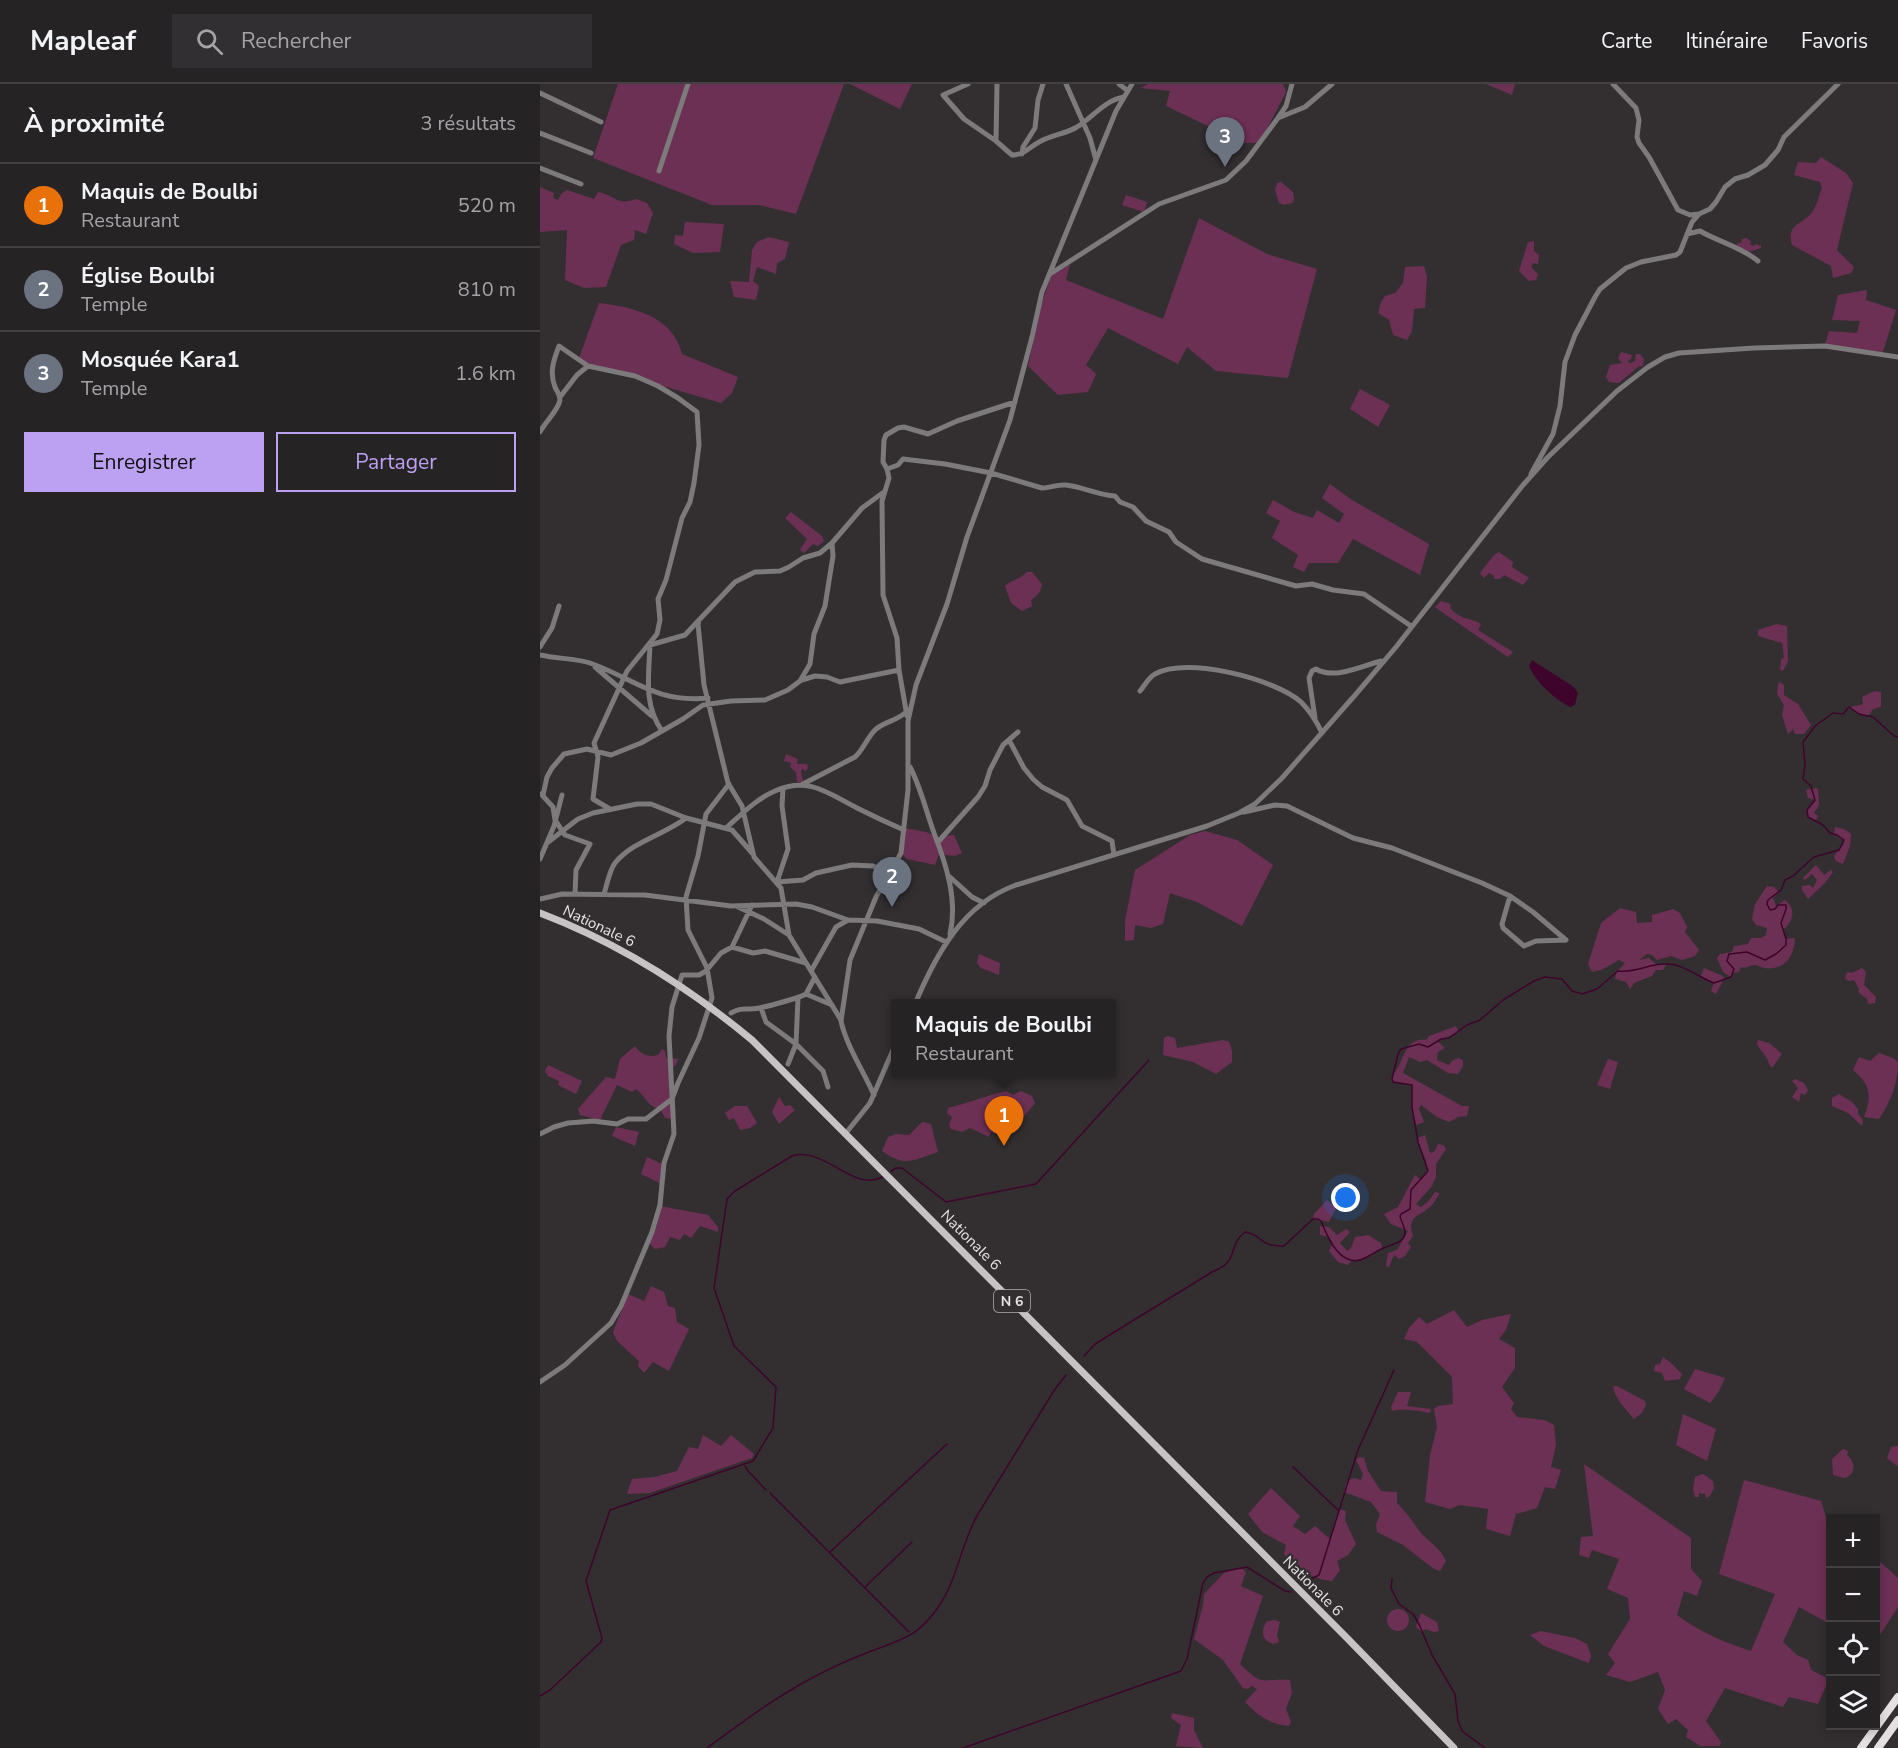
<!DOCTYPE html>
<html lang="fr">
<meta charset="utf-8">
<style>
body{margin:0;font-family:"Nunito Sans",sans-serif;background:#322f32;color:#f1f3f6}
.controls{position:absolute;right:18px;bottom:18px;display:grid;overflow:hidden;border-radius:0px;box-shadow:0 3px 9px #0003}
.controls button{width:54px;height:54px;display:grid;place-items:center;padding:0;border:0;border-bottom:2px solid #424042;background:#262325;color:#f1f3f6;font:30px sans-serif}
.you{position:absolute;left:806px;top:1114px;width:21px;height:21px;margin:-15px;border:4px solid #fff;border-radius:50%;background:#1a73e8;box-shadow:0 0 0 9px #1a73e833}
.badge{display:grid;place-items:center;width:39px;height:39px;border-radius:50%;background:#bca0f2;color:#fff;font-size:20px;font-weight:700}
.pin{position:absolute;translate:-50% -50px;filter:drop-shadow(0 2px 3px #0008)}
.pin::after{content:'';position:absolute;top:32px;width:21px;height:18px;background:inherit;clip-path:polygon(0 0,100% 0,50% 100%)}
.popup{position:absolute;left:351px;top:915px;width:225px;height:78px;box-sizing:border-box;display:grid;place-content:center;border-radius:0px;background:#262325;filter:drop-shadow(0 2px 4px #0005);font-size:20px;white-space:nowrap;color:#a4a4a7}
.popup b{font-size:22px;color:#f1f3f6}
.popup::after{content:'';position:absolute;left:50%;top:100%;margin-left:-12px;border:12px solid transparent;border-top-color:#262325}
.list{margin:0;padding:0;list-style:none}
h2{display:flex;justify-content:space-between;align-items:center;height:78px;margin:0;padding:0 24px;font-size:26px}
h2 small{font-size:20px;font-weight:400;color:#a4a4a7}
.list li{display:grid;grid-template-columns:39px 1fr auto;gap:18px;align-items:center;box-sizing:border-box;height:84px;padding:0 24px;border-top:2px solid #424042}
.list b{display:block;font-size:22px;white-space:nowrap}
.list p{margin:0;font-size:20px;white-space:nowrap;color:#a4a4a7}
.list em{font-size:20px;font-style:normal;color:#a4a4a7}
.actions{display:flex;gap:12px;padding:18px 24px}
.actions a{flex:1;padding:14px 0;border:2px solid #bca0f2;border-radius:0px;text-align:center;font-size:21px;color:#bca0f2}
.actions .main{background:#bca0f2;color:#111}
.icon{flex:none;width:33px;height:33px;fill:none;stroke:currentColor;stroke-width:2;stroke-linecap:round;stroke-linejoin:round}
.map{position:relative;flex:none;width:1358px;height:1664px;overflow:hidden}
header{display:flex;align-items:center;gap:36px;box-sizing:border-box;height:84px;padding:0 30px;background:#262325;border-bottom:2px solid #424042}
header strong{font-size:28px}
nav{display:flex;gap:33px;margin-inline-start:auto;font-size:21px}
.search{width:420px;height:54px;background:#322f32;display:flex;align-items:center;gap:15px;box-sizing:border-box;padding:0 21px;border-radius:0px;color:#a4a4a7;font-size:22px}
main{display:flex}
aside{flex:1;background:#262325}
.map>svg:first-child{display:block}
.green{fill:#6c3054}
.water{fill:#3f042c}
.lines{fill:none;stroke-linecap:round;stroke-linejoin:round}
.stream{stroke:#3f042c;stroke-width:1.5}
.minor{stroke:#7c7a7b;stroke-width:5}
.major{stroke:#c7c3c5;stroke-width:7}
.highway{stroke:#e4e0e2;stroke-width:8}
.labels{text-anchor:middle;stroke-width:4.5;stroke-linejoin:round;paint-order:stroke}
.shield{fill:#332f31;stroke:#b1aeaf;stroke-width:1.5}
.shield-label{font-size:14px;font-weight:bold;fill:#e7e4e5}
.street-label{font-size:15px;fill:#e7e4e5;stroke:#332f31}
</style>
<header>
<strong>Mapleaf</strong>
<div class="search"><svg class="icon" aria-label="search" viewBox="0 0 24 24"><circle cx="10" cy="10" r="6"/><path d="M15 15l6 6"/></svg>Rechercher</div>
<nav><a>Carte</a><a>Itinéraire</a><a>Favoris</a></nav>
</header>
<main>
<aside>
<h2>À proximité<small>3 résultats</small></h2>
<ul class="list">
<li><span class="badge" style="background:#e8710a">1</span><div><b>Maquis de Boulbi</b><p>Restaurant</p></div><em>520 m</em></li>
<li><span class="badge" style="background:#6b7280">2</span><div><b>Église Boulbi</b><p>Temple</p></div><em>810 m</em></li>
<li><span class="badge" style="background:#6b7280">3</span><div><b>Mosquée Kara1</b><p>Temple</p></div><em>1.6 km</em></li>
</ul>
<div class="actions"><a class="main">Enregistrer</a><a>Partager</a></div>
</aside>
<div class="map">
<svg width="1358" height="1664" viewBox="0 0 1358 1664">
<rect width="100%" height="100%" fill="#332f31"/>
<!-- green -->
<path class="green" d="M78,0H304L256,130L219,121H172L53,74Z
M310,0H372L360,25Z
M608,0H743L746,8L722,55L715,59H697L670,43L626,22L630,7L601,4Z
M946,0H975L972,11Z
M1281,73L1306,89L1313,99L1297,166L1314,183L1311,189L1293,194L1291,182L1252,161C1246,139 1262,142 1273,127C1277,121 1279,111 1282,104L1280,98L1254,91L1258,78L1276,79Z
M741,98L753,108L754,116L752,119L744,121L739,119L735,106L737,99Z
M0,103L14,109L13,114L18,116L21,110L27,106L54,115L58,108C77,112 76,122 96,115L107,119L113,129L106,150L95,146L94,156L81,161L66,203L44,204L25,196L27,146L0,148Z
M586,111L607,118L604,128L582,121Z
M659,134L727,170L777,185L748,294L676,287L647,263L638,280L568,244L546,281L556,290L548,308L518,311L488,282L501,222L511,192L530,180L526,196L623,235Z
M145,138L184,140L180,168L153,169L134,160L135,151L143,152Z
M229,153L249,158L245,175L237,179L236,190L217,183L213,197L219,202L216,216L194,213L190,197L209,198L212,166L217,158Z
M1206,154L1211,157L1210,160L1214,162L1216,160L1221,162V164L1208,168L1198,163L1197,159H1201L1202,155Z
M994,157V167L999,171L998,180L993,179L991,183L998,190L996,196L989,197L979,187L988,158Z
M884,182L887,193L885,224L874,225L872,247L867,256L853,251L849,236L838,229L841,218L845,212L855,209L863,199L865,183Z
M1327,206L1326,216L1356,226L1343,268L1285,261L1289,247L1317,249L1320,237L1292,236L1298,211Z
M59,219C93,223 133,232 142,270L198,293L192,309L181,319L48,280L39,274Z
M1081,268L1092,271L1091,275L1088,277L1090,279L1095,277L1096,270H1100L1104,275L1103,282L1098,283L1079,299L1069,298L1066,293L1070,281L1082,279L1078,274Z
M820,305L850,321L838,343L810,325Z
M790,400L812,416L889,460L880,491L813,455L798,479H769L764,488L753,483L758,471L732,454L740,437L726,429L733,416L754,428L773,434L777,426L799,439L804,430L782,414Z
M251,428L282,452L284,457L278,462L273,460L264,469L260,466L267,455L245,434Z
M959,468L973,478L972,483L989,494L983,501L964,491L960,495H954V492L949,489L944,494L940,489L954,471Z
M487,488H492L502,500C501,508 497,512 491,516L492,522L482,527L471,519L465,502C472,496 480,495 487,488Z
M901,517L911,520L910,524C922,537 930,533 941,540L938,546L973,568L968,573L899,526L895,523Z
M1237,540L1247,542L1248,577L1243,587L1240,586L1241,575L1244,574L1242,559L1218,552V546Z
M1240,598L1244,601V611L1258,620L1271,641L1264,650H1255L1253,645L1248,650L1242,631L1244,621L1237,610L1238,600Z
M1334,607L1341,608V623L1333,625L1329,631C1321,632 1315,630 1311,623L1323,620L1322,613Z
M246,670L258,675L257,680H267L268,684L266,687L262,685L261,687L263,698H257L256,688L250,683L251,679L244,677Z
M1276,704L1278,705L1279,721L1274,729L1278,732L1276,737L1268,733C1265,724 1271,723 1275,716L1268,714L1266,706Z
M1295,743L1304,745L1311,750L1310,762L1303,780L1296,777L1294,772L1304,760V756L1294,750Z
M365,744L386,748L399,753L414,751L422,769L415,772L399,770L395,781L367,775L361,769Z
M665,747L697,756L733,781L702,842L657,818L630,809L623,840L611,844L595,841L594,856L585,857V837L595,786L650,751Z
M1276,781L1284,791L1291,786L1293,788L1285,799L1268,815L1262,806V802L1270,801L1273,804L1277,796L1272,790L1265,796L1263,794Z
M1227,802L1234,803L1239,808L1233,814L1236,822L1245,816C1256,825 1254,837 1243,846L1246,855L1255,854C1254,873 1245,886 1224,884C1221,884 1218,881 1215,881C1209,881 1208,885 1201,883L1199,888L1193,889L1191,893L1183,888L1177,874L1180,870L1192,868L1194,862L1208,860L1211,854H1221L1226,851L1227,844L1216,841L1212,835L1215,820Z
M1080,824L1096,828L1097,839L1112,838V831L1133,825L1140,829L1147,843L1145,848L1159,866L1155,872L1142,876L1131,872L1117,876L1112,871L1107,870L1099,876L1109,874L1117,881L1126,880L1123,886H1116L1112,892L1094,899L1090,905L1086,898L1075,895L1076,889L1085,879L1079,876L1061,886L1052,888L1048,880L1061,839Z
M439,870L460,879L459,891L441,884L437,879Z
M1164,884L1183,892L1184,895L1176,910L1171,907L1174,899L1161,892Z
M1322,884L1326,888L1324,901L1336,913L1335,919L1328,920L1327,915L1318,908L1319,905L1314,896L1309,897L1305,895L1307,888L1312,889Z
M916,942L919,948L897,957L905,964L898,968L897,976L909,981L912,977L918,974L923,976V982L918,990L908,989L887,976L880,978L869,973L863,989L922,1022H929L927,1032L918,1033L909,1038L897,1033L881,1021L879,1025L884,1038L876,1041L872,1023V1001L853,998L852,991C865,981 862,953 886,956L889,952Z
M628,952L635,954L637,964L683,956L689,958L692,967V978L676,990L653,978L623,971L624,954Z
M1218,956L1229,959L1242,970L1232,984C1228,980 1229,977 1226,973C1223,968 1220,966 1217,960Z
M95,962C101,970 108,974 118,971L122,965L125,967L126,974L138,975L136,981L133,983L131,1035L125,1034L121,1026C108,1023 105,1012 96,1005L92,1008L77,1001L60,1036L40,1031L38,1025L66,993L75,995L80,975Z
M1339,969L1353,974L1358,978C1358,999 1351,1017 1339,1035L1324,1033C1332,1012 1331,1001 1313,986L1319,973L1330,977Z
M1068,975L1078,978L1070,1005L1057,1001Z
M8,981L42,997L36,1010L18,1001L19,997L8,992L5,987Z
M1255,995L1264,999L1268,1006L1265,1011L1261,1009L1259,1018L1252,1013L1258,1004L1252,997Z
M466,1007L473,1011L481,1007L492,1012L495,1019L477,1041L461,1042L457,1050L451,1048L449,1053L430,1044L422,1048L411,1045L409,1041L412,1033L407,1029L408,1024C428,1019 446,1012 466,1007Z
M1299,1010L1312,1018L1318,1025V1030L1323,1036L1322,1042L1308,1029L1292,1022V1014Z
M239,1013L245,1022L250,1021L255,1026L239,1040L232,1028Z
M195,1022H207L217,1039L210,1044L200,1046L194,1034L189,1036L185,1029Z
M382,1038L391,1040L398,1068C373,1076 366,1084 342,1067L348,1053L356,1050L369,1051Z
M76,1043L99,1048L95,1062L72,1052Z
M885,1051L890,1069L895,1067L898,1060L903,1061L906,1065L896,1080V1093L892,1102L876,1120L881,1123L888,1118L895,1108L900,1109C897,1113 895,1118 891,1122C879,1133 866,1132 873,1152L868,1159L871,1163L865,1172L859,1175L854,1171L849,1183L846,1182L848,1169L857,1166L868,1147L851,1140L844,1130L858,1123L875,1091L881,1096C894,1083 883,1072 878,1058V1054Z
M107,1073L122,1080L120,1099L101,1090Z
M787,1116L796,1124L789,1138L773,1135L774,1130Z
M120,1122L168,1131L178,1143V1148L160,1142L151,1154L144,1150L140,1156L130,1153L125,1163L115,1165L109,1159L117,1141Z
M780,1142L789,1143L797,1151L806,1145L810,1148L800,1159L807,1167L811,1164L815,1153L828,1151L841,1159L842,1164L826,1174L811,1177L808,1181L798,1178L789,1167L793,1159L789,1153L780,1151Z
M111,1202L124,1208L128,1222L135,1224L137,1238L149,1245L129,1287L113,1278L104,1289L98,1282L99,1277L77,1257L73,1248L88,1210L104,1217Z
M914,1226L927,1243L942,1236L971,1230L966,1246L959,1255L975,1264V1284L962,1303L974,1319L971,1325L977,1333L1005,1336L1014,1341L1016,1361L1011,1383L1021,1386L1015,1405L1005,1403L997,1424L976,1430L970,1452L946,1445L948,1425L920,1421L910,1425L885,1418L890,1371L897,1343L894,1325L898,1322L913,1320L912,1293L877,1258L864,1255L869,1244L879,1233L887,1240Z
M1123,1273L1131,1279L1142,1290L1140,1295L1125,1297L1122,1289L1114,1287L1115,1281L1120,1280Z
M1155,1285L1185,1294L1179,1307L1170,1319L1144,1305Z
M1073,1302H1077L1105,1317L1106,1321L1102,1329L1094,1335C1086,1325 1074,1314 1073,1302Z
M858,1308H871L867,1322L891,1325L890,1329C881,1327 860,1324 852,1327L851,1323Z
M1143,1330L1176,1345L1167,1377L1136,1361Z
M163,1351L181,1362L191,1351L214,1370L212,1374L110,1409L87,1410L92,1395L114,1393L137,1387L149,1363L158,1365Z
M1358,1362V1381L1357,1382L1347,1374L1351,1363Z
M1303,1365L1308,1367L1307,1371C1316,1378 1316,1390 1305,1394L1293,1391L1292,1375Z
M819,1373L824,1374L828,1387L841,1407L857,1408V1419C867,1429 870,1434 878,1445C887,1458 898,1460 906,1477L900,1487L894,1485L863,1461L837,1448L836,1440L840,1430L831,1418L804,1408L807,1397L814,1394L821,1396L823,1390L816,1376Z
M1044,1380L1151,1454V1485L1162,1497L1157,1512L1144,1507L1137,1531C1160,1548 1183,1558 1211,1567L1235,1510L1179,1490L1204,1396L1281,1417L1290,1446V1540L1259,1523L1243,1558L1257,1571L1268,1576L1271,1586L1289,1595L1278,1620L1249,1613L1243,1623L1185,1604L1166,1637L1181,1658L1180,1662H1160L1146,1653L1148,1646L1136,1635L1128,1640L1118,1625L1125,1606L1118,1588L1090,1598L1066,1591L1075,1579L1068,1570L1090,1535L1088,1514L1067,1505L1079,1475L1052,1466L1049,1474L1039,1471L1041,1453L1053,1452Z
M1163,1390L1173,1397L1174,1404L1170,1412L1166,1414L1165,1410L1159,1409V1413H1155L1153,1405L1155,1393Z
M731,1404L760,1432L753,1442L765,1450L775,1442L790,1455L799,1425L806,1427L805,1436L816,1460L808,1471L797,1477L800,1486L792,1497C772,1495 757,1485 744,1470L746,1461L722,1448L708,1430Z
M1336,1474L1358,1494V1523L1338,1554H1336Z
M701,1484L706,1488L701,1502L723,1512L700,1580C725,1604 719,1594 750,1596L752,1609L746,1625L751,1638L749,1642C730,1640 718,1632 705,1618L717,1605L712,1602L707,1605L703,1604L683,1576L654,1555L663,1521L664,1510L684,1489Z
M847 1536a11 11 0 1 1 22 0a11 11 0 1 1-22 0Z
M881,1529L897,1538L899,1547L894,1548L885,1545L882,1548L876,1543Z
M735,1536L740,1538L737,1551L739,1558L733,1560C722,1556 720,1547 727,1537Z
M1001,1547L1035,1554L1047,1560L1051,1572L1049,1579L1004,1562L990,1551Z
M632,1629L654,1634V1646L663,1664L636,1662L641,1641L631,1634Z"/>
<!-- water -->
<path class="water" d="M992,576L1034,603L1038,609L1035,621L1030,623C1015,616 995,597 989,582Z"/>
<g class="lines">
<!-- stream -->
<path class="stream" d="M351,1087L356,1084H362L406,1118L496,1100L609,976
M544,1272L555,1260L672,1188C700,1178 687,1162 705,1148C722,1150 719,1163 744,1162L773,1135H778L781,1137C788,1155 802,1186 825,1174C833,1170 838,1166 846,1163C853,1160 863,1159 865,1150C866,1144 861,1138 860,1132L861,1130L870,1125L871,1106L888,1087L878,1058L872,1023V1001L853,998L852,995L858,970L861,965L879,960L888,963L901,955L909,954L927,941L940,936L963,916L994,897L1005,893L1022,895L1032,907L1042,910L1057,905L1078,887C1097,889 1107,880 1125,880C1142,879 1158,893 1174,899L1191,893L1194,885L1187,877L1189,870L1207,868L1225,876L1236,870L1246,861V855L1241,839L1246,825V821H1238L1235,825L1230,826L1227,820L1228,816L1241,806L1245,796L1253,792L1274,773L1299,766L1304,756L1297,751L1290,749L1283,741L1268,733L1267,726L1275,716L1271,702L1263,695L1265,680L1263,658L1275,642L1293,629L1303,630L1309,623L1319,630L1333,633L1354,652L1358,653
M205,1382L208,1387L226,1406
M753,1383L798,1426
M230,1409L369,1548
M290,1468L407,1360
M852,1495L851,1504L859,1520L873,1530L879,1540L892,1571L915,1610L918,1637L922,1647L945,1664
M761,1500L779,1491L818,1366L854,1286
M325,1503L372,1458
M0,1612L10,1606L61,1558L62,1554L46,1497L70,1426L213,1377L233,1344L236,1303L194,1262L174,1204L187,1115L195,1107L252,1072C285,1062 314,1109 342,1093
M167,1664C201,1639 233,1615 270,1595C287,1586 305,1577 324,1570C358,1556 376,1556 399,1522C418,1494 421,1459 438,1430L515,1305L526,1291
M423,1664L641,1587L647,1575L663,1499L667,1493L674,1489L707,1483L745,1507L751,1508"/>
<!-- minor -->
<path class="minor" d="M428,0L403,11L424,35L456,57
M457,0L456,57L472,71C485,71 489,63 501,57C512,51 525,50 537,43C553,33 565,16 584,13
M526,0L550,54L556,76
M579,0L588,7
M1073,0L1096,24L1099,36L1097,53L1099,59L1109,73L1138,126L1150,131L1159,130
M0,9L61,38
M738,34L765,23L792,0
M0,49L51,69
M482,70L483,63L495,44L498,16L503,0
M0,84L41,100
M119,87L148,0
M1147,150L1160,147C1179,158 1201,163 1218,177
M510,190L619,120L686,96L706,77L738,34L746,22L752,0
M20,313L37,291L48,282
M0,348C5,338 18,327 20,316C20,310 17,308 15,303C9,288 14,275 19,262L48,282L95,292L118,302L138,314L157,328L159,361L154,399L150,418L142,434L126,496L118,515L120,536L117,550L87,587L54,659L58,673L53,715L70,725
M347,385L358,381L363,375L405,380L451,389L502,404C510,404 518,400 526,401C543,403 558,411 575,412L580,418L593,423L606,437L629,448L636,458L662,475L756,502L772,500L793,506L824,510L871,542
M991,390L1013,350L1020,322L1025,278L1035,251L1055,213L1060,205L1086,184L1101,178L1136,171L1140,168L1152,138L1159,130L1170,125L1176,118L1185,103L1195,95L1208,91L1225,81L1238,66L1244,53L1298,0
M292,459L280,469L263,474L249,483L240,487L215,488L195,498L159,536L158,540L164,601L188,699L202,722L214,773L241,804L249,851L301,936
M0,563L12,544L19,522
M0,571C16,575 35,574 50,579C95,595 115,619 168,614
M55,583L112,632
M262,596L275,592L287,593L300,598L359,586
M600,607C605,601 609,593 615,590C647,572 735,595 761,618C770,627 777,638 782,649
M367,632L359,586L357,554L343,511L342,417L349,394L347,385L343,378L344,356L346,351L358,344L364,343L388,350L417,337L475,318
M775,634L769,594L772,587L776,585C794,596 822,582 841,577
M122,647C103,620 109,591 110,561L145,551L158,537
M469,656L484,684L493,695L502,703L527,716L542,742L572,757L574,771
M370,683C381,704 386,727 394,749C406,780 418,816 410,850
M263,700L315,673C323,666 327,654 335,646C344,637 359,637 368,626
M243,704L242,722L248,765L237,798L263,796L276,789L312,781L333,782L349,789
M1,710L13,723L15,736L25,751L50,760L36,786L35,810
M3,711L7,693L12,684L24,670L47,665L71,671L101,659L143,635L163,621L191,617L225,616L248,606L260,597L270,580L274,550L285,522L293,472L292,459L322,424L344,408
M704,728L735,721L747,722L813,754L852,764L942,799L970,812L993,828L1026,856
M186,744C201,731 216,715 235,707C268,692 288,709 317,724C333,732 348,739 364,746
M398,758L438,713L445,702L450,686L463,661L478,648
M7,759L38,735L53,729L97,720H111L146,734L192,746L212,769
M0,775L14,742L22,711
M410,793L432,813L444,819
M64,810C67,801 69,787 75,779C93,757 124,751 146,734
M970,812L962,840L963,844L984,862L996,857L1026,856
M0,815L22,810L105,811L191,822L256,820L272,823L308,836L337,837L379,845L406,858
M198,823L224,835L249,851
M192,863L213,869L225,867L266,879
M271,887L296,843L308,836
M266,910L275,893
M375,920C396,870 423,820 476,801L667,742L699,729L715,720L742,694L816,610L856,563L983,401L1008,373L1077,307L1108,283L1125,273L1139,269L1214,264L1285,262L1358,273
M221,924L226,938L256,960L283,987L288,1003
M191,929C203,922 207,927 219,924C229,922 259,914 266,910L292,921
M248,980L256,960L258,914
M334,1011C324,988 306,961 301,937L310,876L336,813L361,769L368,706V637L376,601L407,520L427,453L470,336L492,253L502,208L576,27L592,0
M306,1049L330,1019L356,959
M0,1050L14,1043L28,1039L53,1037L77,1040L88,1035H106L132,1015L138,999L159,954L172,914L167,884L148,846L146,813L158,772L166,730L189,700
M0,1298L25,1281L71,1239L81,1222L112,1148L120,1121L124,1079L134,1050L129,952L132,923L142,891H159L166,887L181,869L192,863L212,821"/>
<!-- major -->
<path class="major" d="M0,829C79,859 147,902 212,956L807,1554L914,1664"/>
<!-- highway -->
<path class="highway" d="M1321,1664L1358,1613
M1338,1664L1358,1636"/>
</g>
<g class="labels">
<!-- shield labels -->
<rect class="shield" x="454" y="1206" width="36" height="22" rx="4.5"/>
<g class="shield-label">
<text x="472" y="1222">N 6</text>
</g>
<!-- street labels -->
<g class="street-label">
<text transform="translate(59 842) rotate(25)" y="5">Nationale 6</text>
<text transform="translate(431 1156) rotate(45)" y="5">Nationale 6</text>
<text transform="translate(773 1502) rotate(45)" y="5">Nationale 6</text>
</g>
</g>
</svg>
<div class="controls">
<button>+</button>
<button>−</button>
<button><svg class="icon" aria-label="locate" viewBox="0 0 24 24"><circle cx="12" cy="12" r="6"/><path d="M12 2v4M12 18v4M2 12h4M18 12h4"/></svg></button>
<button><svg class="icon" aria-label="layers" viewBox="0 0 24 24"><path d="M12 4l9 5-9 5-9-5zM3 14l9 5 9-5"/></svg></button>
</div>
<div class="you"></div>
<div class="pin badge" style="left:464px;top:1062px;background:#e8710a">1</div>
<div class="popup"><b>Maquis de Boulbi</b>Restaurant</div>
<div class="pin badge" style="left:352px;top:823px;background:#6b7280">2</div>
<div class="pin badge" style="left:685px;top:83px;background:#6b7280">3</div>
</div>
</main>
